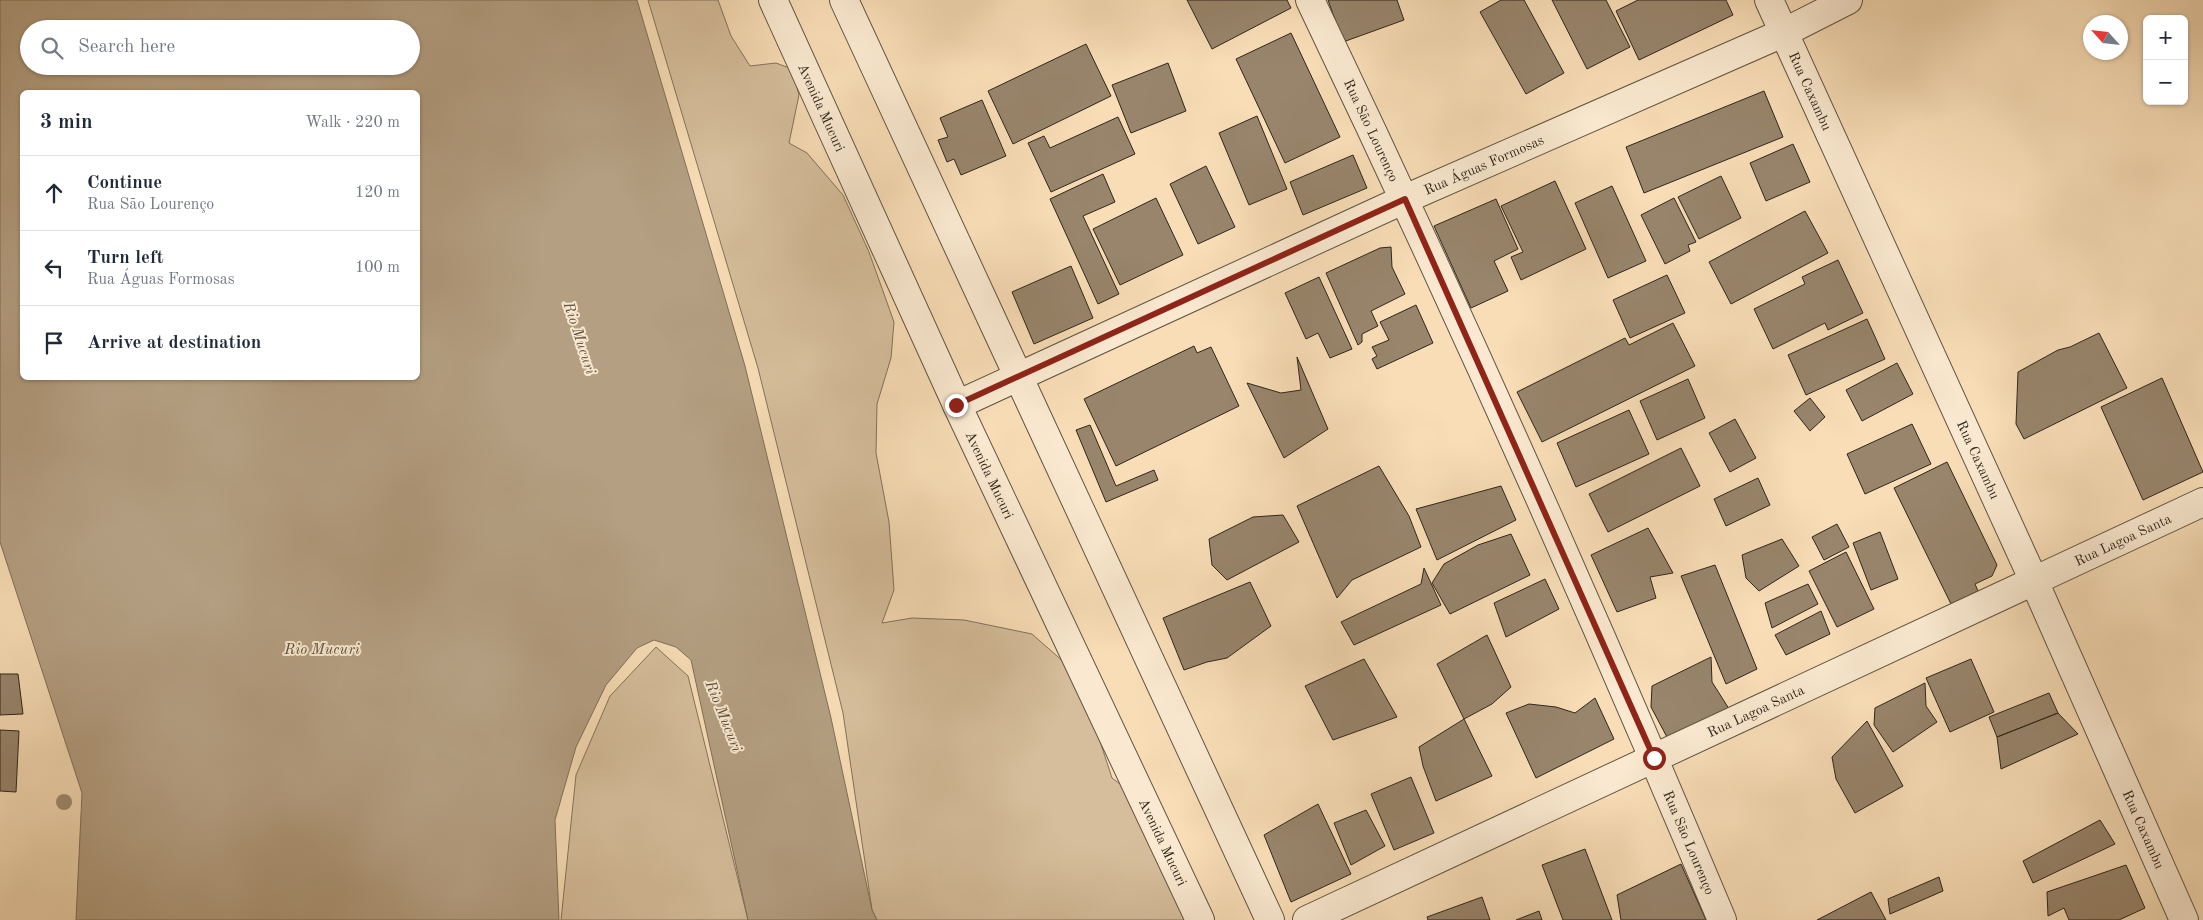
<!DOCTYPE html>
<meta charset="utf-8">
<style>
body{margin:0;font-family:"Old Standard TT",serif;background:#f2f2f3;color:#1f2937}
.controls{position:absolute;right:15px;top:15px;display:grid;overflow:hidden;border-radius:8px;box-shadow:0 1px 4px #0004}
.controls button{width:45px;height:45px;display:grid;place-items:center;padding:0;border:0;border-bottom:1px solid #e0e1e3;background:#fff;color:#1f2937;font:25px sans-serif}
.compass{position:absolute;left:2083px;top:15px;width:45px;height:45px;border-radius:50%;background:#fff;box-shadow:0 1px 4px #0004;rotate:297deg}
.stop{position:absolute;width:15px;height:15px;margin:-11px;border:4px solid #8f2418;border-radius:50%;background:#fff}
.stop.end{background:#8f2418;border-color:#fff;box-shadow:0 1px 5px #0008}
.list{margin:0;padding:0;list-style:none}
h2{display:flex;justify-content:space-between;align-items:center;height:65px;margin:0;padding:0 20px;font-size:21px}
h2 small{font-size:16px;font-weight:400;color:#747a83}
.list li{display:grid;grid-template-columns:32px 1fr auto;gap:15px;align-items:center;box-sizing:border-box;height:75px;padding:0 20px;border-top:1px solid #e0e1e3}
.list b{display:block;font-size:19px;white-space:nowrap}
.list p{margin:0;font-size:16px;white-space:nowrap;color:#747a83}
.list em{font-size:16px;font-style:normal;color:#747a83}
.icon{flex:none;width:28px;height:28px;fill:none;stroke:currentColor;stroke-width:2;stroke-linecap:round;stroke-linejoin:round}
.map{position:relative;flex:none;width:2203px;height:920px;overflow:hidden}
.search{position:absolute;background:#fff;box-shadow:0 1px 4px #0004;left:20px;top:20px;width:400px;height:55px;display:flex;align-items:center;gap:12px;box-sizing:border-box;padding:0 18px;border-radius:28px;color:#747a83;font-size:19px}
.panel{position:absolute;background:#fff;box-shadow:0 1px 4px #0004;left:20px;top:90px;width:400px;height:290px;border-radius:8px}
.map>svg:first-child{display:block}
.green{fill:#d6be9c;stroke:#82725c}
.water{fill:#b49f82;stroke:#7f6f59;fill-rule:evenodd}
.building{fill:#98856c;stroke:#2f261c}
.lines{fill:none;stroke-linecap:round;stroke-linejoin:round}
.minor-casing{stroke:#615442;stroke-width:30}
.minor{stroke:#fae9d0;stroke-width:28}
.tree{fill:#a18d73}
.route{stroke:#8f2418;stroke-width:6}
.labels{text-anchor:middle;stroke-width:4;stroke-linejoin:round;paint-order:stroke}
.street-label{font-size:14px;fill:#2f261c;stroke:#fae9d0}
.water-label{font-size:15px;font-style:italic;fill:#5e5040;stroke:#fae9d0}
</style>
<div class="map">
<svg width="2203" height="920" viewBox="0 0 2203 920">
<rect width="100%" height="100%" fill="#f8ddb6"/>
<filter id="stains"><feTurbulence type="fractalNoise" baseFrequency=".004" numOctaves="4"/><feColorMatrix values="0 0 0 0 .2 0 0 0 0 .09 0 0 0 0 .02 0 0 0 .5 -.17"/></filter>
<radialGradient id="worn" r=".72"><stop offset=".6" stop-color="#630" stop-opacity="0"/><stop offset="1" stop-color="#630" stop-opacity=".3"/></radialGradient>
<!-- green -->
<path class="green" d="M648,0H718L731,36L750,66L776,63L792,69L799,95L789,143L807,153L843,195L869,252L894,322L891,358L877,404L876,453L889,522L894,590L882,623L912,618L964,620L1032,634L1065,663L1096,729L1112,778L1124,787L1187,920H877L872,910L843,713L758,368Z
M656,647L688,676L748,920H561L576,775L610,696Z"/>
<!-- water -->
<path class="water" d="M0,0H637L745,366L831,718L872,910L877,920H748L691,660L676,647L654,640L637,648L606,685L576,747L555,820L559,920H76L82,793L0,542ZM29,29H411V66H29ZM22,92H418V378H22Z"/>
<!-- building -->
<path class="building" d="M1187,0H1287L1291,8L1212,49Z
M1328,0H1397L1404,20L1343,42Z
M1501,0H1524L1564,73L1526,94L1480,12Z
M1552,0H1606L1630,47L1587,69Z
M1638,0H1726L1733,15L1639,60L1616,11Z
M1291,33L1340,137L1285,163L1236,59Z
M1086,44L1111,96L1013,144L988,91Z
M1168,63L1186,111L1131,133L1112,85Z
M1764,91L1783,137L1644,193L1626,147Z
M982,100L1006,156L961,175L954,159L947,162L938,140L948,137L940,118Z
M1257,116L1287,189L1249,205L1219,133Z
M1118,117L1135,154L1051,192L1028,143L1044,136L1050,148Z
M1793,144L1810,182L1766,201L1750,163Z
M1353,155L1367,188L1303,215L1290,182Z
M1206,166L1235,227L1198,244L1170,184Z
M1103,174L1115,202L1083,216L1119,294L1098,304L1050,199Z
M1721,176L1741,218L1699,239L1678,197Z
M1555,181L1586,249L1521,280L1511,257L1523,252L1501,206Z
M1612,186L1646,261L1608,278L1575,203Z
M1156,198L1183,255L1120,285L1093,229Z
M1674,198L1696,242L1688,245L1690,251L1665,264L1641,215Z
M1496,199L1518,249L1494,261L1508,291L1471,308L1434,226Z
M1805,211L1828,253L1731,304L1709,262Z
M1391,247L1392,267L1405,294L1371,311L1378,326L1362,334V342L1358,345L1326,273L1380,248Z
M1838,260L1863,313L1828,330L1825,323L1773,349L1754,309L1805,284L1802,277Z
M1071,266L1093,318L1034,344L1012,292Z
M1667,275L1685,313L1630,338L1613,300Z
M1319,277L1352,349L1330,358L1318,333L1306,339L1285,293Z
M1416,305L1433,343L1377,369L1372,359L1377,356L1372,347L1389,340L1380,322Z
M1867,319L1885,359L1806,395L1788,355Z
M1673,323L1695,366L1542,442L1517,392L1625,338L1629,345Z
M2099,333L2127,388L2024,439L2016,424L2018,372L2058,350L2070,347Z
M1194,346L1197,353L1211,347L1239,406L1116,466L1084,399Z
M1297,357L1328,429L1284,458L1247,383L1281,393L1301,390Z
M1897,363L1913,394L1862,421L1846,390Z
M2162,378L2203,472L2143,500L2101,407Z
M1688,379L1705,418L1657,440L1640,401Z
M1810,398L1825,417L1810,431L1794,411Z
M1629,410L1649,454L1576,487L1557,443Z
M1735,419L1756,458L1730,472L1709,433Z
M1912,424L1931,464L1865,494L1847,454Z
M1090,425L1116,486L1154,470L1158,480L1106,502L1076,430Z
M1681,448L1700,486L1608,532L1589,494Z
M1947,462L1997,565L1992,576L1975,584L1978,591L1951,604L1894,488Z
M1379,466L1409,516L1421,547L1352,580L1337,598L1297,506Z
M1758,478L1770,505L1726,526L1714,499Z
M1501,486L1516,520L1437,560L1416,509Z
M1283,515L1299,542L1227,580L1212,565L1209,539L1253,517Z
M1837,524L1849,547L1824,560L1812,537Z
M1648,528L1673,573L1650,577L1656,598L1617,612L1591,555Z
M1880,532L1898,579L1871,590L1853,543Z
M1511,534L1530,575L1450,614L1432,583L1444,564L1478,545Z
M1782,539L1799,566L1759,591L1746,578L1742,555Z
M1846,552L1874,609L1837,627L1809,571Z
M1715,565L1757,669L1726,684L1681,576Z
M1424,568L1441,605L1354,645L1341,622L1421,584Z
M1545,579L1559,609L1506,637L1494,603Z
M1250,582L1271,626L1227,658L1207,662L1184,670L1163,618Z
M1808,584L1818,604L1772,628L1765,603Z
M1821,611L1830,634L1786,655L1775,635Z
M1487,635L1511,687L1492,704L1464,719L1437,664Z
M1711,657L1712,682L1731,712L1668,739L1651,707L1652,686Z
M1364,659L1397,717L1333,740L1305,686Z
M1971,659L1994,712L1950,732L1926,678Z
M0,674H18L23,714L0,715Z
M1925,683L1926,706L1937,722L1893,752L1874,725L1875,708Z
M2049,693L2058,713L1997,737L1989,717Z
M1595,698L1614,739L1536,778L1506,713L1529,704L1556,707L1575,713Z
M2058,713L2078,734L2001,769L1997,737Z
M1464,719L1492,776L1436,801L1423,766L1419,747Z
M1867,721L1903,786L1855,813L1836,779L1832,757Z
M0,730L19,731L16,792L0,791Z
M1411,777L1434,833L1394,850L1371,794Z
M1318,804L1351,874L1291,902L1264,835Z
M1366,810L1385,846L1351,865L1334,823Z
M2100,820L2115,844L2033,883L2023,861Z
M1585,849L1612,920H1563L1542,865Z
M1681,864L1706,920H1621L1617,895Z
M2126,865L2145,908L2119,920H2069L2064,908L2048,916L2047,892Z
M1939,877L1943,891L1890,914L1888,899Z
M1871,892L1886,920H1817Z
M1482,897L1490,920H1428L1427,917Z
M1539,911L1542,920H1516Z"/>
<g class="lines">
<!-- minor casing -->
<g class="minor-casing">
<g id="minor">
<path id="s1" d="M773,0L957,405L1200,920"/>
<path d="M844,0L1270,920"/>
<path id="s2" d="M1310,0C1455,303 1592,610 1722,920"/>
<path id="s3" d="M1769,0L2034,581L2184,920"/>
<path id="s4" d="M957,405L1405,199L1783,33L1848,0"/>
<path id="s5" d="M1307,920L2203,502"/>
</g>
</g>
<!-- minor -->
<use href="#minor" class="minor"/>
</g>
<!-- trees -->
<circle class="tree" cx="64" cy="802" r="8"/>
<g class="lines">
<!-- route -->
<path class="route" d="M956,405L1405,199L1654,758"/>
</g>
<g class="labels">
<!-- street labels -->
<g class="street-label">
<text dy="5" stroke="none"><textPath href="#s3" startOffset="100">Rua Caxambu</textPath></text>
<text dy="5" stroke="none"><textPath href="#s1" startOffset="118">Avenida Mucuri</textPath></text>
<text dy="5" stroke="none"><textPath href="#s2" startOffset="144">Rua São Lourenço</textPath></text>
<text dy="5" stroke="none"><textPath href="#s4" startOffset="579">Rua Águas Formosas</textPath></text>
<text dy="5" stroke="none"><textPath href="#s3" startOffset="505">Rua Caxambu</textPath></text>
<text dy="5" stroke="none"><textPath href="#s1" startOffset="522">Avenida Mucuri</textPath></text>
<text dy="5" stroke="none"><textPath href="#s5" startOffset="900">Rua Lagoa Santa</textPath></text>
<text dy="5" stroke="none"><textPath href="#s5" startOffset="495">Rua Lagoa Santa</textPath></text>
<text dy="5" stroke="none"><textPath href="#s3" startOffset="910">Rua Caxambu</textPath></text>
<text dy="5" stroke="none"><textPath href="#s1" startOffset="928">Avenida Mucuri</textPath></text>
<text dy="5" stroke="none"><textPath href="#s2" startOffset="924">Rua São Lourenço</textPath></text>
</g>
<!-- water labels -->
<g class="water-label">
<text transform="translate(580 338) rotate(72)" y="5">Rio Mucuri</text>
<text x="322" y="654">Rio Mucuri</text>
<text transform="translate(724 716) rotate(68)" y="5">Rio Mucuri</text>
</g>
</g>
<rect width="100%" height="100%" filter="url(#stains)"/>
<rect width="100%" height="100%" fill="url(#worn)"/>
</svg>
<div class="controls">
<button>+</button>
<button>−</button>
</div>
<svg class="compass" viewBox="-18 -18 36 36"><path d="M0-13l5 13h-10z" fill="#e53935"/><path d="M0 13l5-13h-10z" fill="#747a83"/></svg>
<div class="stop" style="left:1654px;top:758px"></div>
<div class="stop end" style="left:956px;top:405px"></div>
<div class="search"><svg class="icon" aria-label="search" viewBox="0 0 24 24"><circle cx="10" cy="10" r="6"/><path d="M15 15l6 6"/></svg>Search here</div>
<section class="panel">
<h2>3 min<small>Walk · 220 m</small></h2>
<ul class="list">
<li><svg class="icon" aria-label="ahead" viewBox="0 0 24 24"><path d="M12 20V5M6 11l6-6 6 6"/></svg><div><b>Continue</b><p>Rua São Lourenço</p></div><em>120 m</em></li>
<li><svg class="icon" aria-label="left" viewBox="0 0 24 24"><path d="M17 20v-9H6M10 6l-5 5 5 5"/></svg><div><b>Turn left</b><p>Rua Águas Formosas</p></div><em>100 m</em></li>
<li><svg class="icon" aria-label="arrive" viewBox="0 0 24 24"><path d="M6 21V4h12l-3 4 3 4H6"/></svg><div><b>Arrive at destination</b></div></li>
</ul>
</section>
</div>
